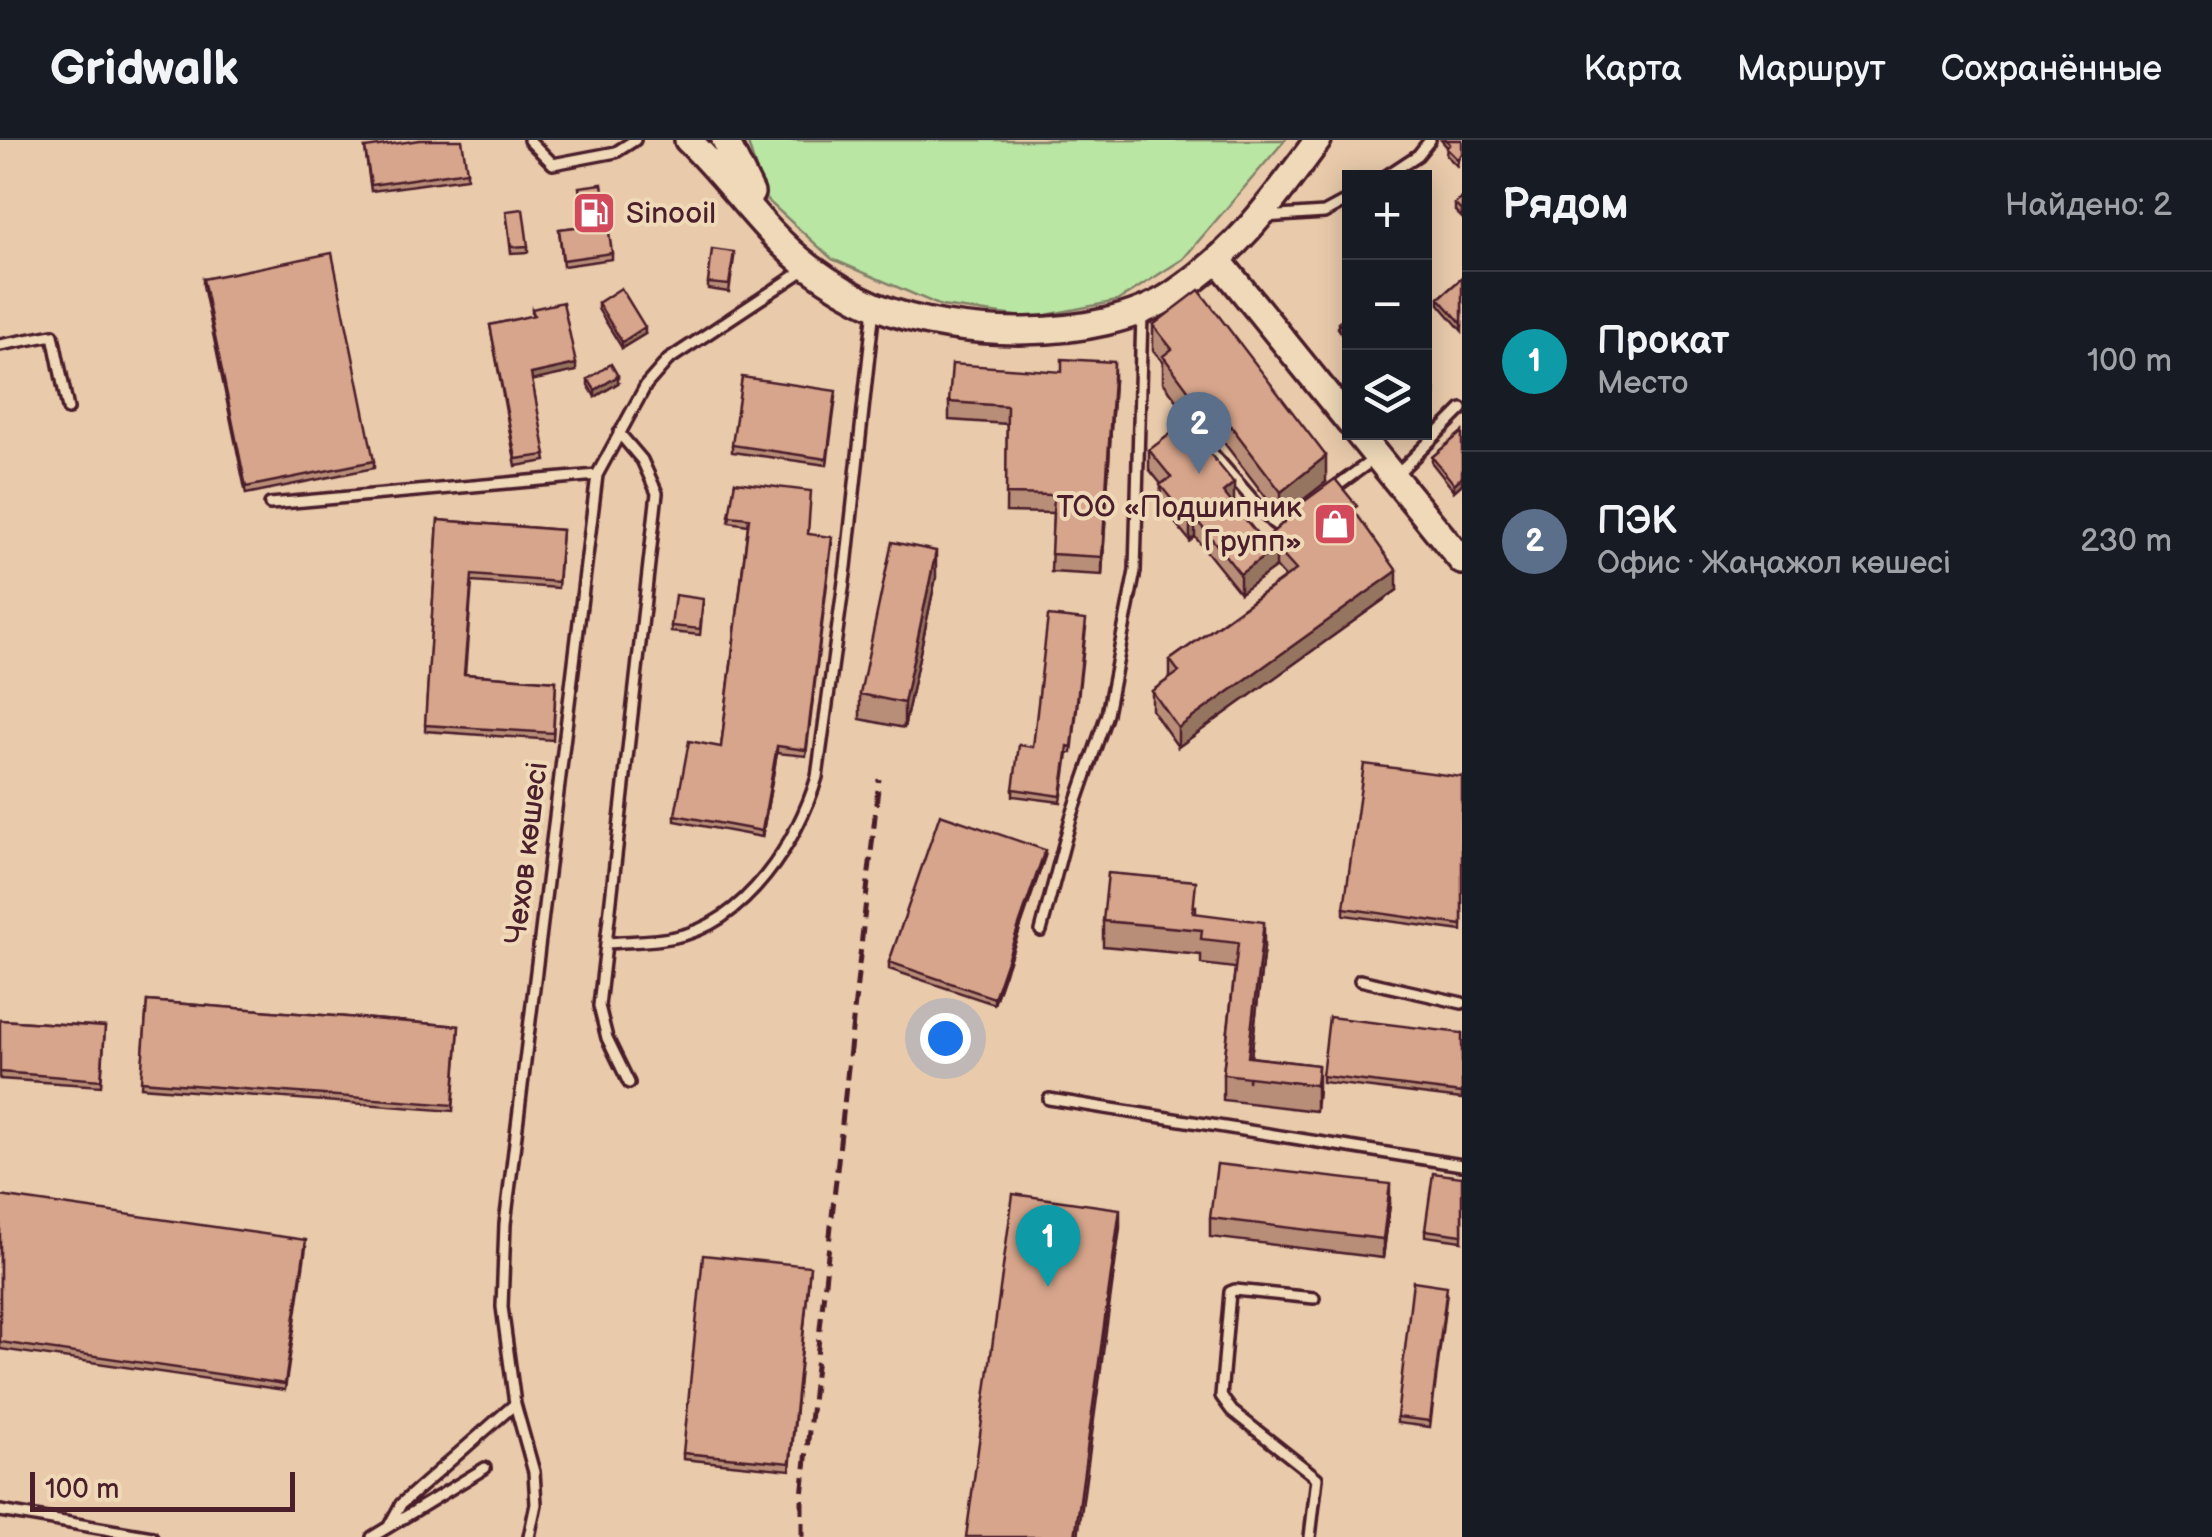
<!DOCTYPE html>
<html lang="ru">
<meta charset="utf-8">
<style>
body{margin:0;font-family:"Balsamiq Sans",sans-serif;background:#242831;color:#f1f3f6}
.controls{position:absolute;right:30px;top:30px;display:grid;overflow:hidden;border-radius:0px;box-shadow:0 5px 25px #0003}
.controls button{width:90px;height:90px;display:grid;place-items:center;padding:0;border:0;border-bottom:2px solid #363941;background:#171b24;color:#f1f3f6;font:50px sans-serif}
.scale{position:absolute;left:30px;bottom:25px;width:265px;box-sizing:border-box;padding-left:10px;border:5px solid #4a1f2b;border-top:0;font-size:28px;line-height:35px;white-space:nowrap;color:#4a1f2b;-webkit-text-stroke:8px #efd9b8;paint-order:stroke}
.you{position:absolute;left:945px;top:898px;width:35px;height:35px;margin:-25px;border:8px solid #fff;border-radius:50%;background:#1a73e8;box-shadow:0 0 0 15px #1a73e833}
.badge{display:grid;place-items:center;width:65px;height:65px;border-radius:50%;background:#0b8043;color:#fff;font-size:32px;font-weight:700}
.pin{position:absolute;translate:-50% -82px;filter:drop-shadow(0 2px 5px #0008)}
.pin::after{content:'';position:absolute;top:52px;width:35px;height:30px;background:inherit;clip-path:polygon(0 0,100% 0,50% 100%)}
.list{margin:0;padding:0;list-style:none}
h2{display:flex;justify-content:space-between;align-items:center;height:130px;margin:0;padding:0 40px;font-size:42px}
h2 small{font-size:32px;font-weight:400;color:#9ea1a6}
.list li{display:grid;grid-template-columns:65px 1fr auto;gap:30px;align-items:center;box-sizing:border-box;height:180px;padding:0 40px;border-top:2px solid #363941}
.list b{display:block;font-size:38px;white-space:nowrap}
.list p{margin:0;font-size:32px;white-space:nowrap;color:#9ea1a6}
.list em{font-size:32px;font-style:normal;color:#9ea1a6}
.icon{flex:none;width:55px;height:55px;fill:none;stroke:currentColor;stroke-width:2;stroke-linecap:round;stroke-linejoin:round}
.map{position:relative;flex:none;width:1462px;height:1397px;overflow:hidden}
header{display:flex;align-items:center;gap:60px;box-sizing:border-box;height:140px;padding:0 50px;background:#171b24;border-bottom:2px solid #363941}
header strong{font-size:48px}
nav{display:flex;gap:55px;margin-inline-start:auto;font-size:35px}
main{display:flex}
aside{flex:1;background:#171b24}
.map>svg:first-child{display:block}
.green{fill:#b9e6a3;stroke:#828267;stroke-width:2.5}
.lines{fill:none;stroke-linecap:round;stroke-linejoin:round}
.service-casing{stroke:#4a1f2b;stroke-width:16}
.secondary-casing{stroke:#4a1f2b;stroke-width:32}
.service{stroke:#efd9b8;stroke-width:9}
.secondary{stroke:#efd9b8;stroke-width:25}
.rail{stroke:#4a1f2b;stroke-width:5;stroke-dasharray:15 8;stroke-linecap:butt}
.wall{fill:#b98e78;stroke:#4a1f2b;stroke-width:2.5}
.shaded-wall{fill:#967461;stroke:#4a1f2b;stroke-width:2.5}
.building{fill:#d7a58b;stroke:#4a1f2b;stroke-width:2.5}
.labels{text-anchor:middle;stroke-width:8;stroke-linejoin:round;paint-order:stroke}
.poi-label{font-size:30px;fill:#4a1f2b;stroke:#efd9b8;text-anchor:start}
.street-label{font-size:30px;fill:#4a1f2b;stroke:#efd9b8}
</style>
<header>
<strong>Gridwalk</strong>
<nav><a>Карта</a><a>Маршрут</a><a>Сохранённые</a></nav>
</header>
<main>
<div class="map">
<svg width="1462" height="1397" viewBox="0 0 1462 1397">
<rect width="100%" height="100%" fill="#e9caab"/>
<filter id="ink" filterUnits="userSpaceOnUse"><feTurbulence type="fractalNoise" baseFrequency=".01" numOctaves="2"/><feDisplacementMap in="SourceGraphic" scale="20" xChannelSelector="R" yChannelSelector="G"/><feConvolveMatrix kernelMatrix="1 2 1 2 8 2 1 2 1" color-interpolation-filters="sRGB"/></filter>
<g filter="url(#ink)">
<!-- green -->
<path class="green" d="M747,0H1285L1183,119L1117,161L1031,178L941,166L832,119L765,58Z"/>
<g class="lines">
<!-- service casing -->
<g class="service-casing">
<path id="service" d="M529,0L553,24L616,12L635,0
M1383,38L1418,15L1430,0
M1264,77L1324,73L1350,59
M0,205L53,195L68,269
M1193,291L1272,382L1280,388L1287,385
M619,293L642,320L657,353L599,866L607,898L629,943
M1396,335L1462,269
M1330,351L1374,319
M270,364L597,335
M1041,791L1071,678L1107,574L1135,431L1142,174
M606,803C629,801 653,802 675,797C746,783 798,701 817,637L846,427L874,168
M1360,840L1462,863
M1049,959L1462,1025
M0,1371L152,1397
M389,1386L401,1364L515,1264
M372,1397L485,1328
M529,1397L536,1364L534,1332L515,1264L502,1167L505,1084L597,335L646,245L668,220L807,128
M1310,1397L1317,1338L1232,1271L1221,1256L1230,1152L1235,1150L1314,1158"/>
</g>
<!-- secondary casing -->
<g class="secondary-casing">
<path id="secondary" d="M688,0C730,40 763,92 809,127C828,141 854,157 875,166C955,199 1099,203 1172,155C1238,111 1272,62 1318,0
M725,0L751,53
M1218,120L1350,283
M1357,292L1462,421"/>
</g>
<!-- service -->
<use href="#service" class="service"/>
<!-- secondary -->
<use href="#secondary" class="secondary"/>
<!-- rail -->
<path class="rail" d="M802,1397V1356L879,639"/>
</g>
<!-- wall -->
<path class="wall" d="M1441,0H1462L1457,26L1446,15L1447,7Z
M365,8L467,31V38L371,51Z
M579,47L612,113V119L563,126L559,89L584,86Z
M1462,58V78L1455,71V64Z
M506,71L528,106V112L511,113Z
M734,118L729,152L708,149V143Z
M1462,138V191L1439,164V158Z
M203,139L374,321V328L246,354L203,145Z
M598,163L645,194L622,208L598,169Z
M532,169L576,231L532,240L546,321L516,326L490,185L532,176Z
M1350,174V205L1338,188V182Z
M1153,185L1326,342L1281,377L1218,295L1211,299L1194,283L1163,242V222L1153,210Z
M588,239L618,243L595,257L588,245Z
M1114,240L1102,435L1051,432L1053,373L1006,372L1007,284L949,280V262Z
M836,257L827,325L732,312V305Z
M1462,292V344L1454,351L1432,323V317Z
M1198,300L1234,362L1232,363L1263,401L1291,376V371L1357,375L1397,450L1178,607L1152,570V551L1170,538V520L1285,437L1276,427L1240,453L1195,397L1190,401L1160,364L1161,344L1149,329V310Z
M735,342L809,394L832,403L806,616L777,613L762,697L675,681V675L721,607L748,385L729,382Z
M438,380L562,390L558,448L472,442L465,534L556,541L553,600L425,591Z
M936,437L904,588L860,579V554Z
M703,465L700,495L671,492V486Z
M1086,487L1072,613H1068L1061,662L1013,656V649Z
M1462,637V791L1344,775V768Z
M1045,716L994,864L889,829V822Z
M1196,766V774L1264,807L1251,917L1318,925L1316,971L1223,960V934L1235,828L1201,824V815L1103,806V781Z
M147,861L459,886L453,971L141,947Z
M0,880L105,887L101,946L0,939Z
M1462,893V959L1322,942V936Z
M1462,1037V1101L1425,1096V1090Z
M0,1056L306,1107L285,1250L0,1209Z
M1390,1064L1383,1118L1210,1097V1078Z
M810,1126L790,1330L683,1319V1313Z
M1447,1152L1430,1287L1397,1283V1277Z"/>
<!-- shaded-wall -->
<path class="shaded-wall" d="M645,187V194L622,208V202Z
M1114,222V240L1102,435V417Z
M576,224V231L531,241V234Z
M618,236V243L595,257V250Z
M1435,250V256L1424,264V257Z
M1218,269V295L1211,299V274Z
M1326,316V342L1281,377V352Z
M1462,337V344L1454,351V344Z
M1234,343V362L1223,371V352Z
M1195,378V397L1190,401V382Z
M1276,408V427L1240,453V434Z
M936,411V437L904,588V563Z
M1397,431V450L1178,607V588Z
M777,606V613L762,697V691Z
M1045,710V716L994,864V858Z
M1264,782V807L1248,942V917Z
M1318,925V951L1316,971V945Z
M1390,1044V1064L1383,1118V1099Z
M1120,1069V1088L1078,1397H1075Z"/>
<!-- building -->
<path class="building" d="M420,0H462L467,31L371,45L365,8Z
M1446,0H1462V14L1457,19L1446,8L1450,4Z
M602,44L612,113L563,120L559,89L585,86L579,47Z
M1462,58V72L1455,64Z
M523,69L528,106L511,107L506,71Z
M712,109L734,112L729,145L708,143Z
M332,113L374,321L246,347L203,139Z
M1462,138V184L1439,158Z
M621,148L645,187L622,202L598,163Z
M1199,150L1326,316L1281,352L1218,269L1211,274L1194,258L1163,216L1172,209L1153,185Z
M563,162L576,224L531,234L546,315L516,319L490,185L534,175L532,169Z
M1350,174V199L1338,182Z
M1062,219L1114,222L1102,417L1051,414L1054,355L1006,354L1007,266L949,262L952,224L1062,232Z
M611,224L618,236L595,250L588,239Z
M1424,235L1435,250L1424,257Z
M742,237L836,251L827,319L732,305Z
M1189,280L1198,290L1194,294L1234,343L1223,352L1263,401L1293,374L1291,371L1335,339L1357,366L1353,369L1397,431L1178,588L1152,551L1179,532L1170,520L1296,430L1276,408L1240,434L1195,378L1190,382L1160,345L1171,337L1149,310Z
M1462,292V337L1454,344L1432,317Z
M735,342L811,351L808,394L832,397L806,610L777,606L762,691L675,675L689,601L721,607L749,378L729,376Z
M438,380L562,390L558,442L472,435L464,534L556,541L553,593L425,585Z
M892,402L936,411L904,563L860,554Z
M675,455L703,459L700,489L671,486Z
M1048,476L1086,480L1072,607L1068,606L1061,656L1013,649L1019,605L1033,607Z
M1364,624L1462,637V785L1344,768Z
M940,674L1045,710L994,858L889,822Z
M1108,733L1196,741L1193,773L1264,782L1248,917L1318,925L1316,945L1223,934L1238,803L1201,799L1202,790L1103,781Z
M147,861L459,886L453,965L141,941Z
M1329,877L1462,893V953L1322,936Z
M0,880L105,887L101,940L0,932Z
M1217,1024L1390,1044L1383,1099L1210,1078Z
M1433,1033L1462,1037V1095L1425,1090Z
M1013,1054L1120,1069L1075,1397H966Z
M0,1056L306,1100L285,1244L0,1202Z
M703,1115L810,1126L790,1323L683,1313Z
M1413,1141L1447,1146L1430,1281L1397,1277Z"/>
</g>
<!-- icons -->
<defs>
<g id="fuel-square" transform="scale(2.25)"><rect x="-9" y="-9" width="18" height="18" rx="4" fill="#d1495b" stroke="#efd9b8"/><path d="M-5.5-6h7V0h2V4h1.3V-2.5L3-4.5l.8-.8L6-3V5H2.5V1h-1V6h-7ZM-4.2-4.7v3.2H.2V-4.7Z" fill="#fff"/></g>
<g id="shop-square" transform="scale(2.25)"><rect x="-9" y="-9" width="18" height="18" rx="4" fill="#d1495b" stroke="#efd9b8"/><path d="M-5-2.5h2.3a2.7 3.5 0 0 1 5.4 0H5L5.5 6h-11ZM-1.5-2.5h3a1.5 2.3 0 0 0-3 0Z" fill="#fff"/></g>
</defs>
<g fill-rule="evenodd">
<use href="#fuel-square" x="594" y="73"/>
<use href="#shop-square" x="1335" y="384"/>
</g>
<g class="labels">
<!-- poi labels -->
<g class="poi-label">
<text x="626" y="83">Sinooil</text>
<text x="1302" y="377" text-anchor="end">ТОО «Подшипник<tspan x="1302" dy="34">Групп»</tspan></text>
</g>
<!-- street labels -->
<g class="street-label">
<text transform="translate(526 713) rotate(-83)" y="10">Чехов көшесі</text>
</g>
</g>
</svg>
<div class="controls">
<button>+</button>
<button>−</button>
<button><svg class="icon" aria-label="layers" viewBox="0 0 24 24"><path d="M12 4l9 5-9 5-9-5zM3 14l9 5 9-5"/></svg></button>
</div>
<div class="scale">100 m</div>
<div class="you"></div>
<div class="pin badge" style="left:1048px;top:1147px;background:#0f9aa8">1</div>
<div class="pin badge" style="left:1199px;top:334px;background:#5c6f8a">2</div>
</div>
<aside>
<h2>Рядом<small>Найдено: 2</small></h2>
<ul class="list">
<li><span class="badge" style="background:#0f9aa8">1</span><div><b>Прокат</b><p>Место</p></div><em>100 m</em></li>
<li><span class="badge" style="background:#5c6f8a">2</span><div><b>ПЭК</b><p>Офис · Жаңажол көшесі</p></div><em>230 m</em></li>
</ul>
</aside>
</main>
